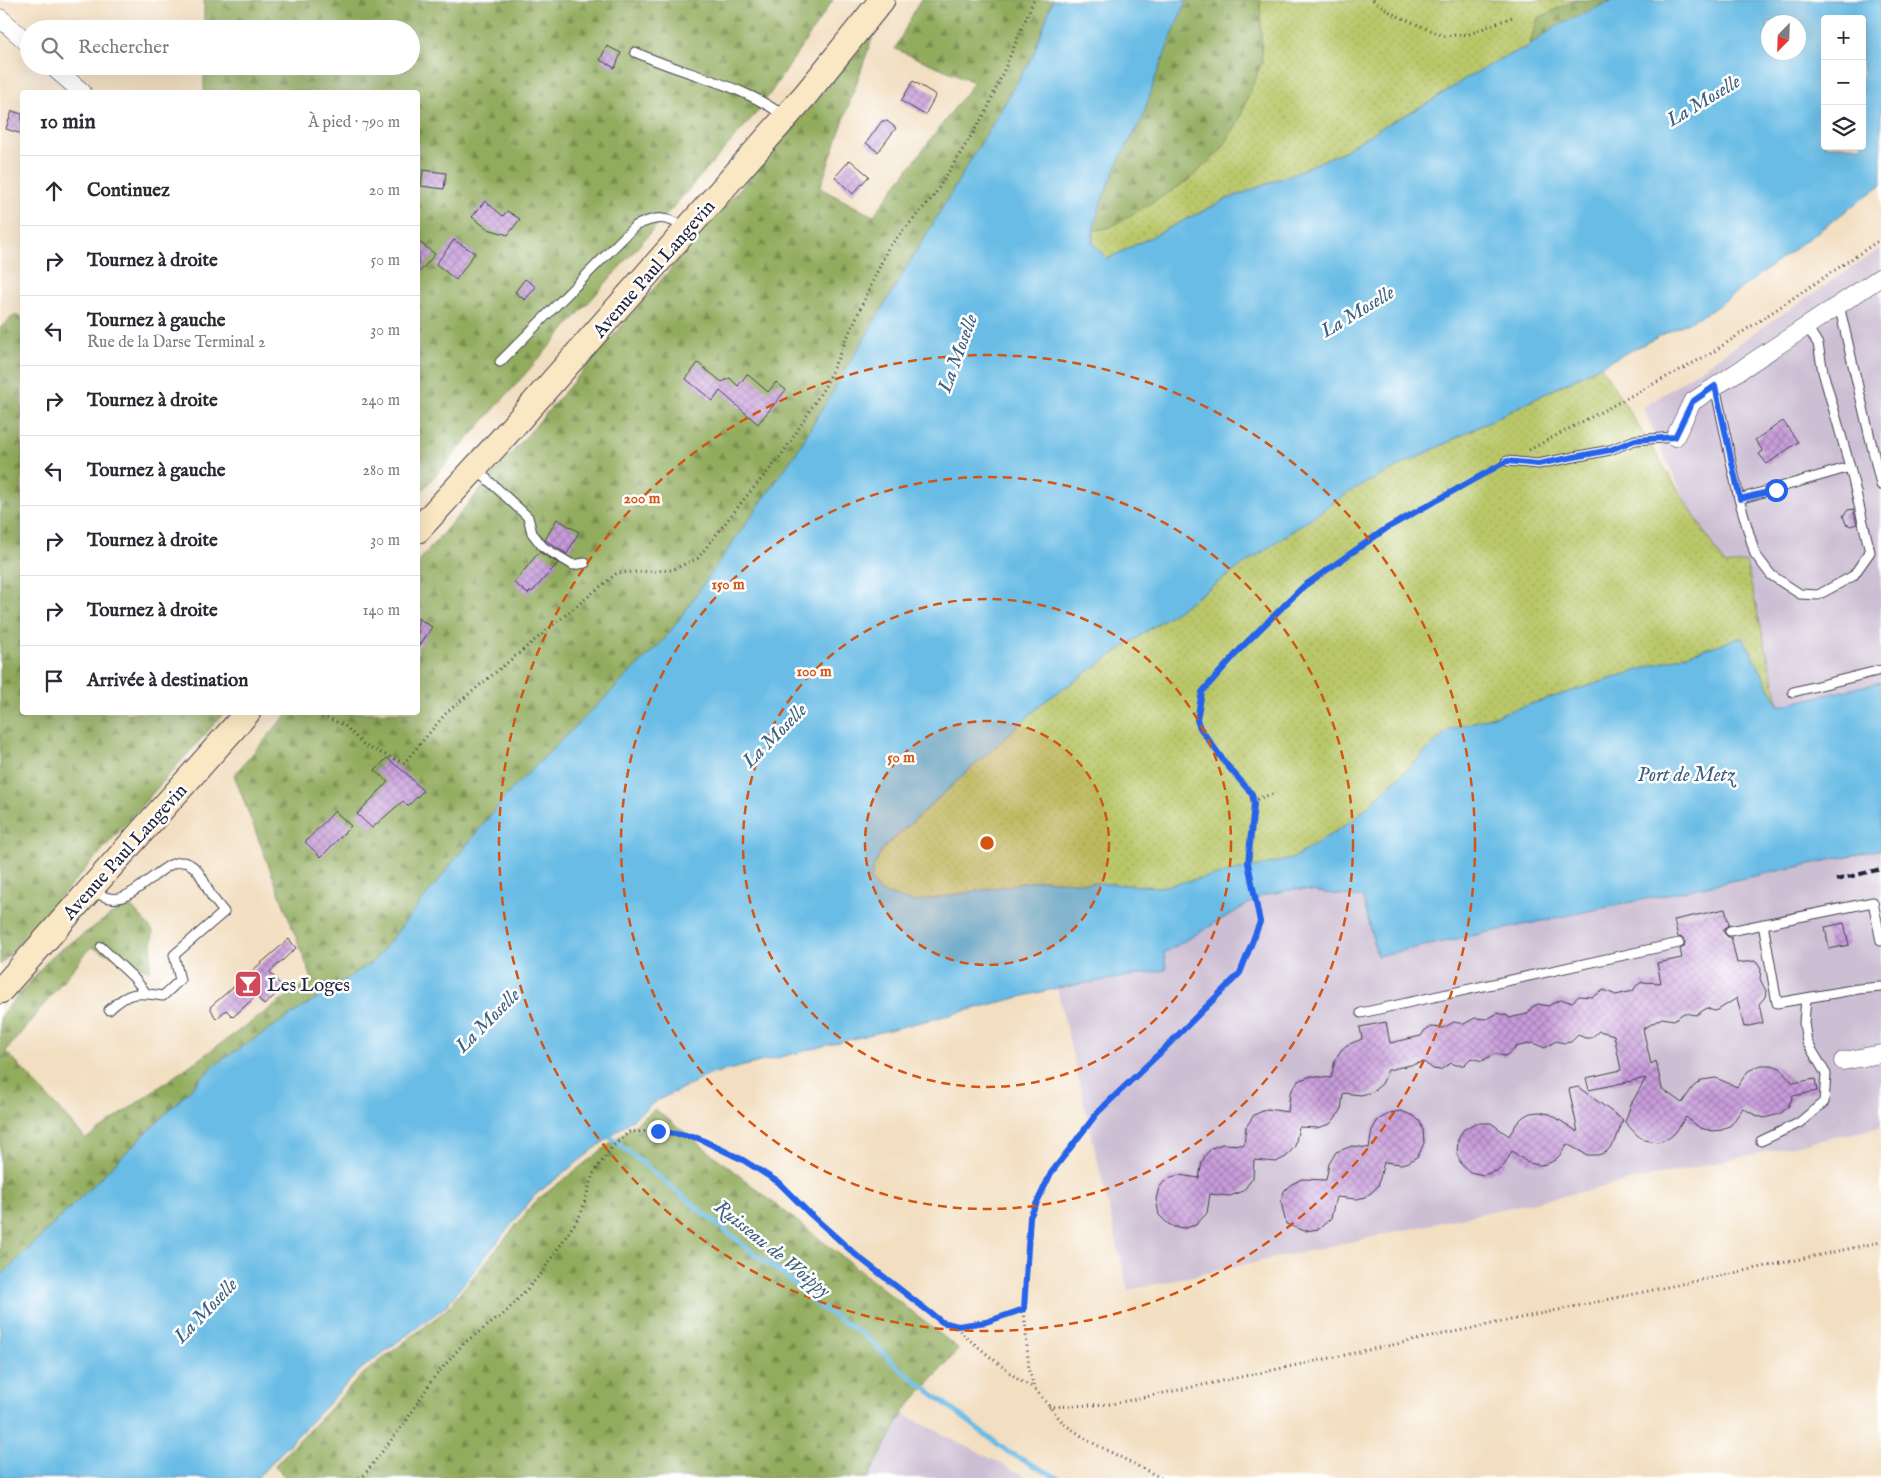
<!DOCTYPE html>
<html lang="fr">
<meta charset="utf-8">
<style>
body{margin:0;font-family:"IM FELL English",serif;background:#f7f7f7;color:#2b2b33}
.controls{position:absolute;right:15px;top:15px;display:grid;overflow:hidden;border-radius:5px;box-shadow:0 5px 20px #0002}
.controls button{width:45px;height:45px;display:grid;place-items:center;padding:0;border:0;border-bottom:1px solid #e1e1e2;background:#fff;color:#2b2b33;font:25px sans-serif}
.compass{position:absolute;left:1761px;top:15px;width:45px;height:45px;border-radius:50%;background:#fff;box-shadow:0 5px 20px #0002;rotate:203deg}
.stop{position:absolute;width:15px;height:15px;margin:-11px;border:4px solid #2563eb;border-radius:50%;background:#fff}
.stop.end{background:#2563eb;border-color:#fff;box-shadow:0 1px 5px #0008}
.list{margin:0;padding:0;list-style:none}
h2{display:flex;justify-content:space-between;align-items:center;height:65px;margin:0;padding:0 20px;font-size:21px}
h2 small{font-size:16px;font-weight:400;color:#7c7c81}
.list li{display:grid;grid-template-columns:32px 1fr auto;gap:15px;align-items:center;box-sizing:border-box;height:70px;padding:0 20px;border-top:1px solid #e1e1e2}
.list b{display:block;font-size:19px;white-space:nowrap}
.list p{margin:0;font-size:16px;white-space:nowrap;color:#7c7c81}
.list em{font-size:16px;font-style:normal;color:#7c7c81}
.icon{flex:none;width:28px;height:28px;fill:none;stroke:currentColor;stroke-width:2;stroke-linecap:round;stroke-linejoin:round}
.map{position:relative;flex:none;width:1881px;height:1478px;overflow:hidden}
.search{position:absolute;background:#fff;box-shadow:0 5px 20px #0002;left:20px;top:20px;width:400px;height:55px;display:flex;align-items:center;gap:12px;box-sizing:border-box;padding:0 18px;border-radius:28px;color:#7c7c81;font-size:19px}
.panel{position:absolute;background:#fff;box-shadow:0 5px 20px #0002;left:20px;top:90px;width:400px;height:625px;border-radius:5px}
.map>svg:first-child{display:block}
.industrial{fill:#ccbed3}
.grass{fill:url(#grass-dots);stroke:#6e7452}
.forest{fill:url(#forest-firs);stroke:#5a674c}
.water{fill:#69bce5;stroke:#466f90;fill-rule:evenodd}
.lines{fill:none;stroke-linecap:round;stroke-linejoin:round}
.stream{stroke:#69bce5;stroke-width:5}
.building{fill:url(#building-cross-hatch)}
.lane-casing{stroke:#413e4f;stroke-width:11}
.street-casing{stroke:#413e4f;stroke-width:19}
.secondary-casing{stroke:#413e4f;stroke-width:27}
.path{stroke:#413e4f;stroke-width:3;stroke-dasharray:1 4;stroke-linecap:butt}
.lane{stroke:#fff;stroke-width:9}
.street{stroke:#fff;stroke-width:18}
.secondary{stroke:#fae7c3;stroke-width:25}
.rail{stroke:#22223b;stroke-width:4;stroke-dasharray:8 4;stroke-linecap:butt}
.route{stroke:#2563eb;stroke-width:6}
.ring{fill:none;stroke:#d45411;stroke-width:2.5;stroke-dasharray:9 6}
.labels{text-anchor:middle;stroke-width:5;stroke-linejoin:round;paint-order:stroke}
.street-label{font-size:19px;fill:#22223b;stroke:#fff}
.poi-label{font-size:19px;fill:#22223b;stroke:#fff;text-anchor:start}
.water-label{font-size:20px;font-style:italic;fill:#3e607f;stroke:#fff}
.centre{fill:#d45411;stroke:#fff;stroke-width:2.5}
.ring-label{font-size:15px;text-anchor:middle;font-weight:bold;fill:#d45411;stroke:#fff;stroke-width:5;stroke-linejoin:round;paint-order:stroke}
</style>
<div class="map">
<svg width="1881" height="1478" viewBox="0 0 1881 1478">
<defs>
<pattern id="grass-dots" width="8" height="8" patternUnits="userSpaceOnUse" patternTransform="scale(1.25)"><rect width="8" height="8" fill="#b9c769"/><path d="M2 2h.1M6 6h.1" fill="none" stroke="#9fab5c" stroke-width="1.8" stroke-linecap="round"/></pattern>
<pattern id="forest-firs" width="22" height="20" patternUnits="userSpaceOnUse" patternTransform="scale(1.25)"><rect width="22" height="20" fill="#92ac5d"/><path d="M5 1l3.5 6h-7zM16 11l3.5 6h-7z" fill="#778c4e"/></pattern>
<pattern id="building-cross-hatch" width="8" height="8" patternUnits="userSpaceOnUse" patternTransform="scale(1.25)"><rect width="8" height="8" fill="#c89cda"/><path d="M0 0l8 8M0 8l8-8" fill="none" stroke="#a27fb2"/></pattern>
</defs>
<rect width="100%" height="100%" fill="#fff"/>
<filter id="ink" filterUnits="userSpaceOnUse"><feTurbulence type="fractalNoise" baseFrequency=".02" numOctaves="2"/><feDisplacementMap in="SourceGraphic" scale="10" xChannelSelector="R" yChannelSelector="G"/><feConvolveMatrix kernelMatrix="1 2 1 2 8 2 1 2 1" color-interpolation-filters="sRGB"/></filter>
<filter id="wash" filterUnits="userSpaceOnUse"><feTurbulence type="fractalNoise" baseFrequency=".0096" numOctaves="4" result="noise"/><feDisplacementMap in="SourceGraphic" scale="20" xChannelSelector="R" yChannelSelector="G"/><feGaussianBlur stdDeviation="1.12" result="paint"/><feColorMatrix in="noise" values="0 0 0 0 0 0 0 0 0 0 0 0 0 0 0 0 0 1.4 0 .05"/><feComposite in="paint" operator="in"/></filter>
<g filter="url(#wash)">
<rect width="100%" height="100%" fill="#f2dec0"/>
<!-- industrial -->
<path class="industrial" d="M1881,248V1127L1128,1290L1057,988L1041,880L1743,628L1643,408Z
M897,1411L1029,1478H865Z"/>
<!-- grass -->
<path class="grass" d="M1186,0H1613L1529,46L1502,58L1463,80L1430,102L1384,126L1342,152L1285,177L1225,200L1107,259L1093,243V231Z
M1601,366L1725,565L1746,562L1779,706L1743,637L1449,730L1353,820L1292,859L1160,887L1041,880L913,902L878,891L871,881L873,868L882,850L1044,702L1352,490Z"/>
<!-- forest -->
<path class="forest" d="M204,0H833L759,110L418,495V92H204V66H411V29H204Z
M920,0H1053L1033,56L796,453L665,639L510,791L374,961L216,1064L0,1277V1016L52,956L128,903L153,931L150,971L91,947L6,1051L86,1139L312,979L234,775L288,713L418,712V562L874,33L820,188L873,216L974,82L895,49Z
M1186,0H1260L1262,62L1237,125L1220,151L1188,181L1111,227L1093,231L1100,204L1120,158L1142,119L1156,76Z
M1576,0H1613L1529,46L1538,18Z
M14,315L22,318V712L224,713L0,965V328Z
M655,1109L959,1349L905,1410L868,1478H286L274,1466L363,1374L446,1310L537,1200Z"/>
<!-- water -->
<path class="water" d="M1053,0H1186L1156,76L1142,119L1120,158L1100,204L1093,231V243L1107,259L1225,200L1285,177L1342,152L1384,126L1430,102L1463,80L1502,58L1529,46L1555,27L1613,0H1881V185L1712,310L1352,490L1044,702L882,849L873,868L871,880L878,891L913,902L1041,880L1160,887L1292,859L1353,820L1449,730L1743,637L1779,706L1881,682V849L1377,956L1363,898L1295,889L1262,896L1164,953L1166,970L1057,988L712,1074L656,1101L535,1195L445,1307L361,1369L257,1478H0V1277L216,1064L374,961L510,791L665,639L796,453L1033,56ZM1825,19H1862V146H1825ZM1798,22V52H1768V22Z"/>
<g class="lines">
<!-- stream -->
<path class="stream" d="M604,1132L753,1253L786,1276L817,1305L864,1335L899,1368L1008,1452L1058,1478"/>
</g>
<g id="blocks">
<!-- building -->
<path class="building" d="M607,46L621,53L615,68L600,60Z
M913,81L936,95L925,115L901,101Z
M12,111L22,114V134L6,129Z
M882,121H887L896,128L878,152L866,143Z
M850,160L869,176L853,194L835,177Z
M423,170L446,173L444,189L421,186Z
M485,201L503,216L507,211L520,219L508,235L488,229L472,217Z
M454,240L475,253L456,280L436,264Z
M418,241L435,254L418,274Z
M525,279L536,287L525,300L515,292Z
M698,363L722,382L730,378L738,386L747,374L768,392L776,382L786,390L758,424L720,391L713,401L686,379Z
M1783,421L1798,442L1767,464L1759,454L1763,451L1755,440Z
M1853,509L1857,524L1851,526L1846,524L1843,516L1848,510Z
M557,519L579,532L567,554L545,540Z
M539,552L558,563L532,592L530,591L528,594L514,583Z
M418,618L432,627L418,648Z
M387,758L407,774L423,791L408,806L403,801L372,828L357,814L388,782L375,771Z
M335,811L351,826L321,857L305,842Z
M1725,909L1729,925L1724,929V933L1728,937H1731L1737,963L1754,961L1757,963L1761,969L1760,979L1766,991L1765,997L1759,1004L1763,1023L1744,1027L1737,998L1718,1010L1714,1011L1707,1008L1696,1015L1684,1013L1674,1020L1662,1018L1643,1029L1651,1064L1656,1061L1662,1089L1682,1103L1693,1087L1702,1080L1716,1078L1737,1087L1748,1071L1761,1065H1772L1780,1068L1793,1083L1815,1079L1817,1091L1793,1096L1788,1107L1780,1114L1764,1118L1753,1114L1743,1108L1731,1125L1722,1130L1713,1131L1700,1128L1686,1117L1675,1133L1669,1138L1658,1142L1644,1140L1637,1135L1625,1122L1631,1104L1646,1078L1589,1090L1586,1078L1621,1070L1614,1035L1599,1031L1591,1038H1585L1578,1035L1571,1042L1564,1043L1556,1041L1545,1048L1533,1043L1515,1047V1049L1505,1056L1494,1054L1482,1061L1471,1058L1464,1065H1456L1451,1063L1440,1070L1433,1069L1424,1062L1388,1070L1382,1084L1372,1092L1361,1095L1343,1093L1341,1111L1330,1124L1317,1128L1299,1127L1295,1146L1286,1157L1276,1162L1254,1160L1253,1178L1243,1191L1230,1196L1210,1194L1207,1213L1196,1225L1185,1228L1174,1227L1167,1223L1159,1215L1156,1199L1159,1188L1164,1182L1171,1177L1179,1175L1199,1178L1202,1162L1206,1154L1212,1148L1222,1144L1244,1145L1246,1127L1254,1115L1267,1109L1288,1112L1290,1093L1298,1081L1311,1076L1331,1078L1335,1060L1341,1050L1347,1045L1362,1039L1360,1027L1386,1022L1390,1043L1421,1036L1425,1030L1431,1027L1443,1028L1454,1022L1464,1024L1475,1018L1487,1019L1498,1013L1508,1016L1509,1018L1527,1014L1532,1007L1538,1004L1548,1006L1560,1000L1572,1002L1579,996L1592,997L1604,990L1616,995L1633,991L1636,986L1642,982L1661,983L1657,963L1682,958L1680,949L1684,947L1685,942L1683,938L1678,937L1674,920Z
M1844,923L1849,945L1829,949L1825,927Z
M289,939L296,948L270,972L283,988L264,1005L256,996L233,1017L226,1010L216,1019L210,1007Z
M1578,1087L1623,1120L1615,1142L1606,1152L1598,1155H1587L1567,1144L1561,1154L1555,1160L1547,1164L1539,1165L1528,1163L1512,1151L1505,1164L1499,1170L1483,1175L1470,1172L1461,1164L1457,1154L1458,1140L1463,1130L1475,1123H1491L1509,1136L1517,1123L1523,1117L1530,1113L1539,1112L1550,1114L1578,1132L1569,1089Z
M1401,1111L1414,1116L1420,1122L1423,1130L1424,1143L1418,1156L1409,1162L1401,1164L1384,1162L1378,1186L1372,1192L1365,1197L1357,1199L1336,1197L1331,1218L1319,1229L1305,1231L1286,1224L1281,1202L1284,1191L1290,1185L1302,1179L1326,1180L1329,1164L1336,1152L1352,1146L1369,1148L1372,1130L1378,1120L1390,1113Z"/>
</g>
</g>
<g filter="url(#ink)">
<use href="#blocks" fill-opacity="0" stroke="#413e4f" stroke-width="1"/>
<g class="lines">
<!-- lane casing -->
<g class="lane-casing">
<path id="lane" d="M635,52C684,75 740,83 784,116
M1839,305L1881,485
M500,362L635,226C657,216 665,216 685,227
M1715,386L1739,499L1850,467L1823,372L1818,344L1807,326
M1507,461L1538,464L1610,450L1635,440L1675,437
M476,469L528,517L532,533L543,547L573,565L585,563
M1739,499L1755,554L1771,575L1800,594L1818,595L1853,576L1870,552L1850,467
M1793,692L1881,670
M93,889C130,925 162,846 191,865C201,871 206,887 212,897C216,902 220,907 224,912L174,955L180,980L163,996C136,992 129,991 109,1010
M1763,924L1777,1003L1858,989L1881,987
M1730,931L1873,902L1881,941
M101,947L133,977L147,994
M1361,1013L1679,943
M1761,1141L1799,1123L1824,1102L1826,1074L1807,1042L1804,1023L1806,998"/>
</g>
<!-- street casing -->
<g class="street-casing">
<path id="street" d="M0,18L29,44
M52,66L82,92
M1675,437L1692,402L1881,277
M1843,1061L1881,1054"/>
</g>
<!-- secondary casing -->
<g class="secondary-casing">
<path id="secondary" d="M418,530L501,440L807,93L882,0
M0,991L248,712"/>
</g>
<!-- path -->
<path class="path" d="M1373,0L1393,14L1444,36L1469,34L1515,16
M1529,450L1710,354L1881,239
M313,712L344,725L365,746L404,763L447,712L617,573L672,570L698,558L745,498L782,455L825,386L888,248L933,197L986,112L1034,0
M1257,799L1276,793
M958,1326L961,1333L1020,1381L1035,1388
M1049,1407L1112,1404L1881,1242
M359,1478L364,1475L406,1421L432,1380L464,1343L505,1313L541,1274L581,1214L593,1174L612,1147L629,1132L658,1131L698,1139L743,1160L777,1182L809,1213L856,1255L942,1322L958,1326L986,1322L1024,1309
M1161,1478L1089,1441L1064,1424L1035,1389L1029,1371L1024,1309L1027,1262L1030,1217L1051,1173L1098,1112L1240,973L1260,922L1248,863L1253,804L1252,794L1226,764L1200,728L1197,720L1202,692L1243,646L1304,586L1387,528L1497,467"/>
<!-- lane -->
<use href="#lane" class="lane"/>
<!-- street -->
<use href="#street" class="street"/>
<!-- secondary -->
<use href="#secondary" class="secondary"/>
<!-- rail -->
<path class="rail" d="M1836,880L1881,869"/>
</g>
</g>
<g class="lines" filter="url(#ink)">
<!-- route -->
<path class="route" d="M658,1131L698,1138L743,1160L778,1182L809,1213L856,1255L942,1322L958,1326L986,1322L1024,1309L1030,1217L1051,1173L1098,1112L1162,1051L1240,973L1260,922L1248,863L1254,804L1252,794L1226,764L1200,728L1197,720L1202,692L1243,646L1304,586L1387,528L1507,461L1538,464L1610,450L1635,440L1675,437L1692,402L1715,386L1740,499L1776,490"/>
</g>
<!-- distance rings -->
<circle cx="987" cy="843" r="122" fill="#d45411" fill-opacity=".12"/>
<g class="ring">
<circle cx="987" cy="843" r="122"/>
<circle cx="987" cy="843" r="244"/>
<circle cx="987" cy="843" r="366"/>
<circle cx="987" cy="843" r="488"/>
</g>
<!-- icons -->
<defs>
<g id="bar-square" transform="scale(1.4375)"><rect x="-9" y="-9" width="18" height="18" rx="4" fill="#d1495b" stroke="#fff"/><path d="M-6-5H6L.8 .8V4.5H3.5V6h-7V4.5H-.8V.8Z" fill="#fff"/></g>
</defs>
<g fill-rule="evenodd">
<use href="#bar-square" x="248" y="984"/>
</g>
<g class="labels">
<!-- street labels -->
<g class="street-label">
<text transform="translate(653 268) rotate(-49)" y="7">Avenue Paul Langevin</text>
<text transform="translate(124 851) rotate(-48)" y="7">Avenue Paul Langevin</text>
</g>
<!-- poi labels -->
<g class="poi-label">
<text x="267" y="991">Les Loges</text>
</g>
<!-- water labels -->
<g class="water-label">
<text transform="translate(1703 100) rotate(-31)" y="7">La Moselle</text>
<text transform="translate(1357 311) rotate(-31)" y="7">La Moselle</text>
<text transform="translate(957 353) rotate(-70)" y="7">La Moselle</text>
<text transform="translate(774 735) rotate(-45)" y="7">La Moselle</text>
<text x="1686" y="781">Port de Metz</text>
<text transform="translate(487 1020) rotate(-45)" y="7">La Moselle</text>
<text transform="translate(773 1248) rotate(39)" y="7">Ruisseau de Woippy</text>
<text transform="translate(205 1310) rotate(-46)" y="7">La Moselle</text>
</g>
</g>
<circle cx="987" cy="843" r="8" class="centre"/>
<g class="ring-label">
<text x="642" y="503">200 m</text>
<text x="728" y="589">150 m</text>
<text x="814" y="676">100 m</text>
<text x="901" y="762">50 m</text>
</g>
</svg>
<div class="controls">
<button>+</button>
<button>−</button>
<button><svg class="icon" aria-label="layers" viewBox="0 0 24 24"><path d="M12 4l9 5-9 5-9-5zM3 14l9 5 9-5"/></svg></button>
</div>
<svg class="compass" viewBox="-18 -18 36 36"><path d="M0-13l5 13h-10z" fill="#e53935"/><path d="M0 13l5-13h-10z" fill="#7c7c81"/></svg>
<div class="stop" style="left:1776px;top:490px"></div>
<div class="stop end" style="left:658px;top:1131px"></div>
<div class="search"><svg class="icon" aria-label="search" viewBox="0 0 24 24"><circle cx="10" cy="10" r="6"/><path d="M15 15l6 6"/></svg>Rechercher</div>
<section class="panel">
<h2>10 min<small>À pied · 790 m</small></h2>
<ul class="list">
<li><svg class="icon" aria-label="ahead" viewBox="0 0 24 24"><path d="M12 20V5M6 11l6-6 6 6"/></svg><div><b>Continuez</b></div><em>20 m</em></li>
<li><svg class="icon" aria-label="right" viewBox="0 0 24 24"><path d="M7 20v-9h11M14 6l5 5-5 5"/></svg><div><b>Tournez à droite</b></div><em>50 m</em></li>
<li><svg class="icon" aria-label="left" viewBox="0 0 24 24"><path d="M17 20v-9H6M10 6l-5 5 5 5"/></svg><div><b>Tournez à gauche</b><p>Rue de la Darse Terminal 2</p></div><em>30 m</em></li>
<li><svg class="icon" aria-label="right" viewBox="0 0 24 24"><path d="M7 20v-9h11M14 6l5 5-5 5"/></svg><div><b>Tournez à droite</b></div><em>240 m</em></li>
<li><svg class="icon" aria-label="left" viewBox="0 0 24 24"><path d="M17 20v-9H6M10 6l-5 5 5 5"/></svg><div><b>Tournez à gauche</b></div><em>280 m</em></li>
<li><svg class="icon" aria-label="right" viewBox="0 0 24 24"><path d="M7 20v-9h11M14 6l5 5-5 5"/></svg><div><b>Tournez à droite</b></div><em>30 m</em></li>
<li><svg class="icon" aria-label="right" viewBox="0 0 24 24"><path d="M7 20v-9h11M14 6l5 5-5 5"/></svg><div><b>Tournez à droite</b></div><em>140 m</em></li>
<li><svg class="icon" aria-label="arrive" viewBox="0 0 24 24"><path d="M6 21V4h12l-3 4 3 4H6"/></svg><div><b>Arrivée à destination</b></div></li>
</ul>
</section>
</div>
